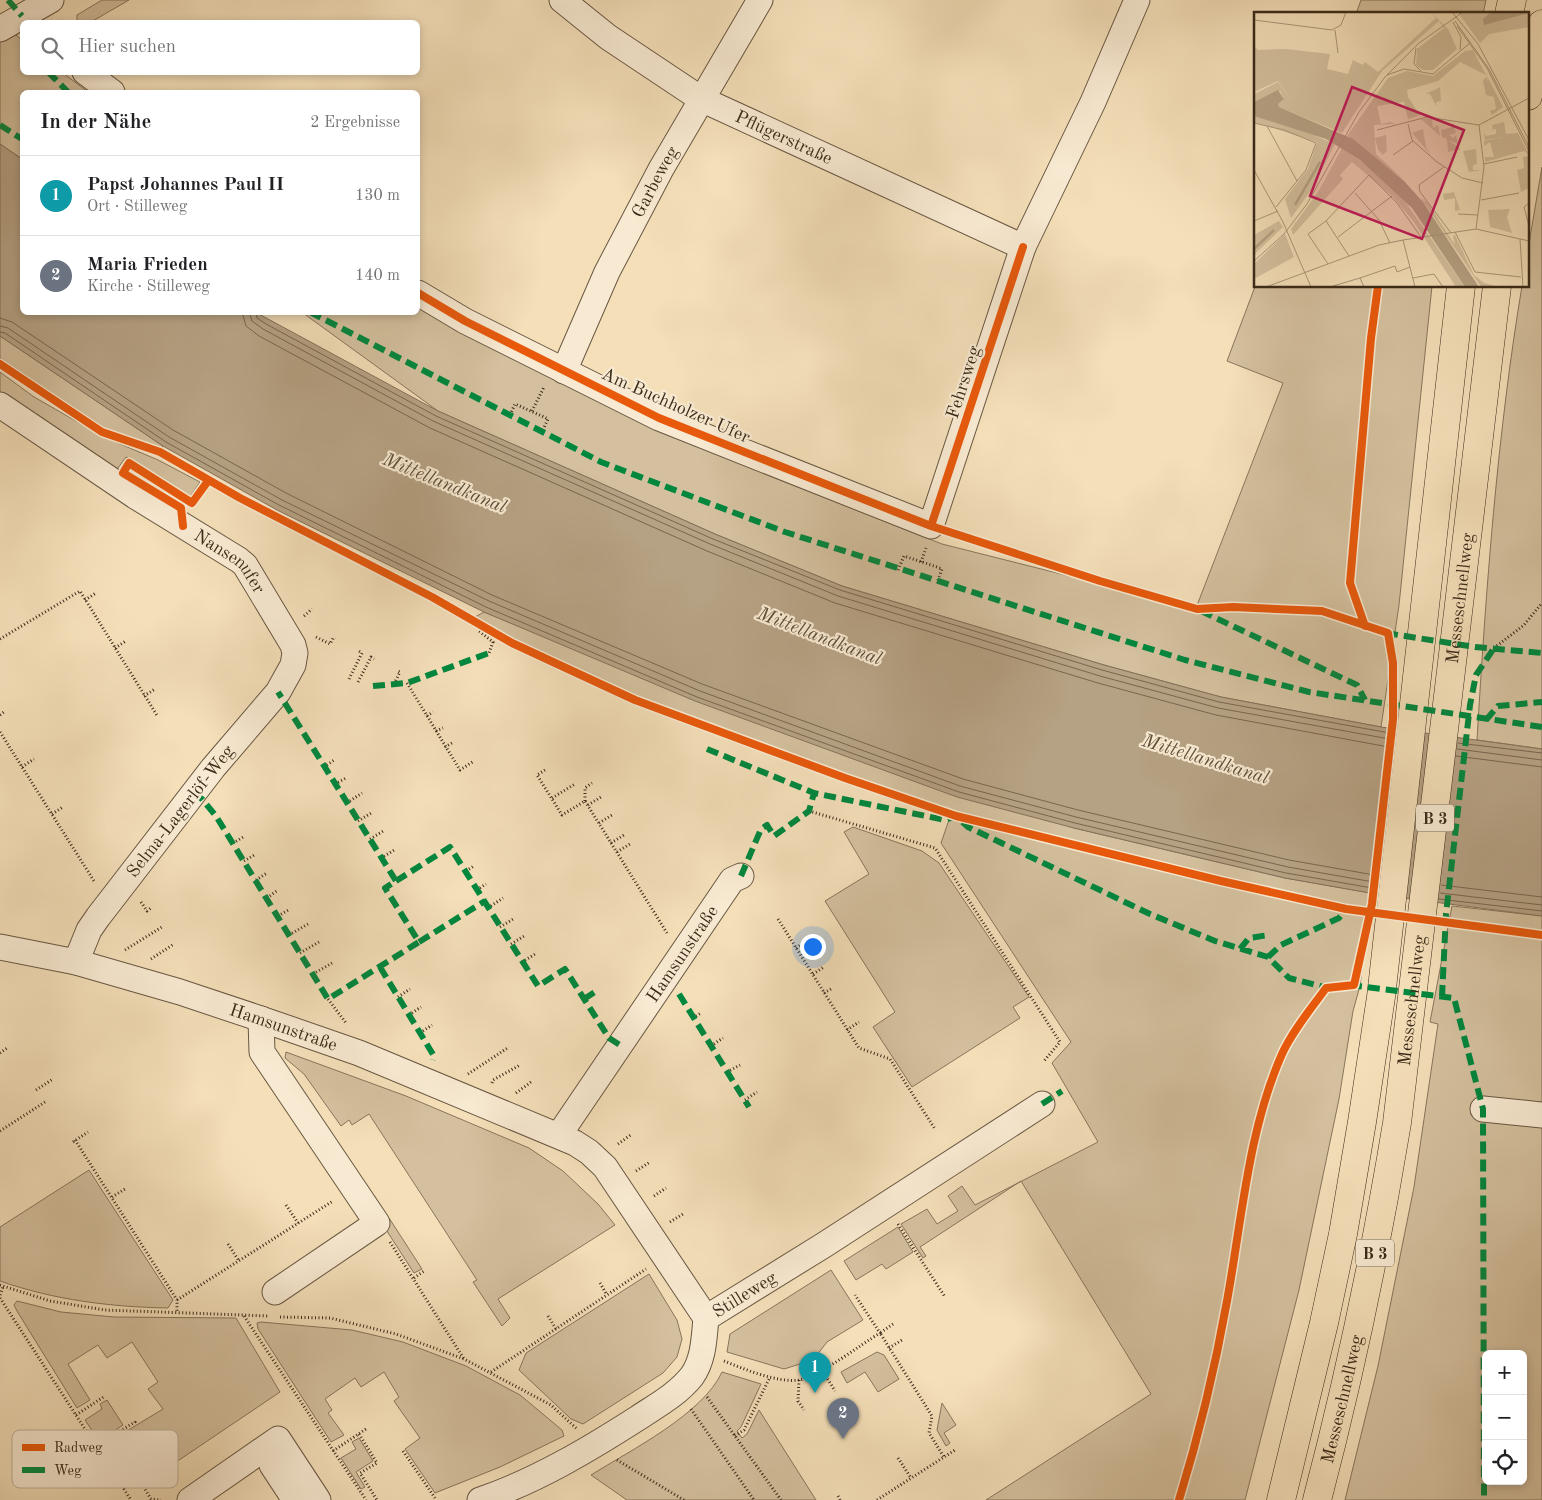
<!DOCTYPE html>
<html lang="de">
<meta charset="utf-8">
<style>
body{margin:0;font-family:"Old Standard TT",serif;background:#f6f6f6;color:#202124}
.controls{position:absolute;right:15px;bottom:15px;display:grid;overflow:hidden;border-radius:8px;box-shadow:0 2px 8px #0003}
.controls button{width:45px;height:45px;display:grid;place-items:center;padding:0;border:0;border-bottom:1px solid #e0e0e0;background:#fff;color:#202124;font:25px sans-serif}
.you{position:absolute;left:812px;top:946px;width:18px;height:18px;margin:-12px;border:4px solid #fff;border-radius:50%;background:#1a73e8;box-shadow:0 0 0 8px #1a73e833}
.badge{display:grid;place-items:center;width:32px;height:32px;border-radius:50%;background:#111827;color:#fff;font-size:16px;font-weight:700}
.pin{position:absolute;translate:-50% -41px;filter:drop-shadow(0 1px 2px #0008)}
.pin::after{content:'';position:absolute;top:26px;width:18px;height:15px;background:inherit;clip-path:polygon(0 0,100% 0,50% 100%)}
.list{margin:0;padding:0;list-style:none}
h2{display:flex;justify-content:space-between;align-items:center;height:65px;margin:0;padding:0 20px;font-size:21px}
h2 small{font-size:16px;font-weight:400;color:#757577}
.list li{display:grid;grid-template-columns:32px 1fr auto;gap:15px;align-items:center;box-sizing:border-box;height:80px;padding:0 20px;border-top:1px solid #e0e0e0}
.list b{display:block;font-size:19px;white-space:nowrap}
.list p{margin:0;font-size:16px;white-space:nowrap;color:#757577}
.list em{font-size:16px;font-style:normal;color:#757577}
.icon{flex:none;width:28px;height:28px;fill:none;stroke:currentColor;stroke-width:2;stroke-linecap:round;stroke-linejoin:round}
.map{position:relative;flex:none;width:1542px;height:1500px;overflow:hidden}
.search{position:absolute;background:#fff;box-shadow:0 2px 8px #0003;left:20px;top:20px;width:400px;height:55px;display:flex;align-items:center;gap:12px;box-sizing:border-box;padding:0 18px;border-radius:8px;color:#757577;font-size:19px}
.panel{position:absolute;background:#fff;box-shadow:0 2px 8px #0003;left:20px;top:90px;width:400px;height:225px;border-radius:8px}
.map>svg:first-child{display:block}
.green{fill:#d4c09e;stroke:#87755c;fill-rule:evenodd}
.water{fill:#b5a183;stroke:#847159}
.lines{fill:none;stroke-linecap:round;stroke-linejoin:round}
.shore{stroke:#78664e;stroke-width:1}
.minor-casing{stroke:#685741;stroke-width:27}
.highway-casing{stroke:#3a2a19;stroke-width:29}
.path{stroke:#3a2a19;stroke-width:3;stroke-dasharray:1 2.5;stroke-linecap:butt}
.minor{stroke:#f8ead2;stroke-width:25}
.highway{stroke:#f4dfb9;stroke-width:28}
.quiet{stroke:#00873e;stroke-width:6;stroke-dasharray:12 6;stroke-linecap:butt}
.cycleway-casing{stroke:#f8ead2;stroke-width:11}
.cycleway{stroke:#e8590c;stroke-width:8}
.labels{text-anchor:middle;stroke-width:4.5;stroke-linejoin:round;paint-order:stroke}
.shield{fill:#f8ead2;stroke:#736450;stroke-width:1}
.shield-label{font-size:16px;font-weight:bold;fill:#3a2a19}
.street-label{font-size:18px;fill:#3a2a19;stroke:#f8ead2}
.water-label{font-size:19px;font-style:italic;fill:#5f4e39;stroke:#f8ead2}
.inset-river{fill:none;stroke:#b5a183;stroke-width:2.5}
.inset-road{fill:none;stroke:#aa9779;stroke-width:1}
.view{fill:#c2185b;fill-opacity:0.15;stroke:#c2185b;stroke-width:2.5}
.inset-edge{fill:none;stroke:#3a2a19;stroke-width:2.5}
.key{fill:#f8ead2;stroke:#bfb09a;stroke-width:1}
.key-label{font-size:14px;fill:#3a2a19}
</style>
<div class="map">
<svg width="1542" height="1500" viewBox="0 0 1542 1500">
<rect width="100%" height="100%" fill="#f4dfb9"/>
<filter id="stains"><feTurbulence type="fractalNoise" baseFrequency=".004" numOctaves="4"/><feColorMatrix values="0 0 0 0 .2 0 0 0 0 .09 0 0 0 0 .02 0 0 0 .5 -.17"/></filter>
<radialGradient id="worn" r=".72"><stop offset=".6" stop-color="#630" stop-opacity="0"/><stop offset="1" stop-color="#630" stop-opacity=".3"/></radialGradient>
<!-- green -->
<path class="green" d="M102,0H129L91,22H77V15Z
M1361,0H1486L1483,14H1356Z
M0,22L22,40V72L63,73L88,92H22V159L0,144Z
M1542,167V749L1477,740C1486,589 1497,436 1522,286H1528V249Z
M1256,284V286H1432L1399,605L1381,727L1221,697L1104,665L842,586L715,534L438,411L303,313L418,312V301L771,476L942,544L1196,608L1283,383L1227,361Z
M0,336L163,446L161,451L105,428L0,358Z
M0,372L34,397L104,437L158,460L200,482L190,497L126,457L115,472L0,394Z
M484,612L582,652L1074,828L1285,878L1371,893L1360,986L1353,1011L1339,1099L1299,1290L1245,1500H986L1151,1394L1021,1181L920,1247L926,1256L923,1258L901,1224L927,1209L937,1224L958,1211L948,1196L962,1186L975,1205L1098,1142L1052,1063L1071,1042L941,843L952,811C835,771 717,732 604,682C560,662 516,643 475,617Z
M853,827L922,851L939,863L1029,997L1013,1007L1020,1018L912,1087L873,1027L895,1012L825,901L869,874L844,832Z
M1452,906L1542,916V1500H1345L1378,1366L1414,1187L1438,1024L1430,1022ZM1486,1354H1523V1481H1486Z
M286,1052L406,1096L529,1148L563,1171L598,1204L615,1225L498,1299L510,1318L502,1326L473,1282L477,1280L369,1114L352,1125L349,1120L341,1126L304,1074L285,1058Z
M89,1170L173,1300L168,1308C111,1307 54,1300 0,1281V1227Z
M389,1218L422,1269L414,1273L383,1225L382,1222Z
M898,1227L913,1252L886,1269L882,1264L856,1280L844,1261Z
M831,1270L863,1320L827,1342L813,1360L784,1369L727,1352L730,1334Z
M649,1274L677,1320L682,1339L677,1357L663,1373L583,1424L571,1419L519,1370L526,1353Z
M17,1301L61,1312L114,1317L236,1318L280,1392L145,1483L140,1475L126,1483L102,1446L163,1409L148,1389L158,1382L132,1342L107,1358L98,1345L68,1364L90,1400L77,1408L17,1311L14,1305Z
M261,1322L352,1330L403,1342L466,1366L492,1380L520,1395L562,1430L564,1436L500,1467L435,1493L405,1449L420,1438L394,1401L399,1397L384,1372L361,1387L355,1378L325,1399L332,1410L328,1413L344,1435L331,1442L258,1329L257,1323Z
M877,1352L884,1355L899,1379L878,1392L865,1372L847,1383L841,1372Z
M722,1372L761,1384L741,1427L737,1431L742,1438L747,1434L759,1410L816,1500H627L591,1475C631,1450 703,1414 722,1372Z
M107,1400L123,1425L99,1441L85,1420L102,1409L100,1404Z
M942,1403L956,1425L944,1433L950,1443L946,1446L937,1430Z
M359,1438L373,1461L356,1472L365,1487L361,1489L341,1458L356,1449L352,1442Z"/>
<!-- water -->
<path class="water" d="M0,144L22,159V312L257,313L438,411L715,534L842,586L1104,665L1221,697L1381,727L1542,749V916L1387,896L1285,878L1074,828L957,797L695,701L484,612L277,510L163,446L0,336Z"/>
<g class="lines">
<!-- shore -->
<path class="shore" d="M242,312L246,326L259,336L430,428L707,551L835,603L1098,683L1216,715L1394,748
M249,312L252,321L263,329L433,421L710,544L838,596L1100,676L1218,708L1395,740
M256,312L257,318L266,324L436,416L713,539L840,590L1102,670L1219,702L1395,734
M0,318L12,322L173,430L286,493L492,595L702,684L963,779L1078,810L1289,860L1380,876
M0,326L8,328L169,437L282,500L489,601L700,691L960,786L1076,817L1288,867L1379,883
M0,332L5,333L166,442L279,505L486,607L697,697L959,792L1075,823L1286,873L1378,889
M1458,743L1542,753
M1457,749L1542,760
M1456,756L1542,767
M1441,885L1542,897
M1440,893L1542,905
M1439,899L1542,911"/>
<!-- minor casing -->
<g class="minor-casing">
<g id="minor">
<path id="s1" d="M562,0L608,37L701,99L1023,247"/>
<path d="M0,29L51,0"/>
<path d="M85,72L112,92"/>
<path d="M418,293L465,321L659,418L931,526L1023,247L1093,102L1137,0"/>
<path id="s2" d="M564,371L607,272L661,169L760,0"/>
<path id="s3" d="M0,405L135,496L239,560L245,565L293,645L295,653L293,665L278,692L213,768L98,917L89,930L76,962"/>
<path id="s4" d="M0,947L76,962L180,992L261,1019L359,1053L575,1143L589,1152L605,1167L706,1318"/>
<path d="M261,1019L262,1052L377,1223L275,1292"/>
<path d="M1483,1109L1542,1115"/>
<path id="s5" d="M559,1135L732,880L741,876"/>
<path id="s6" d="M706,1318L824,1245L1042,1104"/>
<path d="M272,1465L295,1500"/>
<path d="M190,1500L278,1439L318,1500"/>
<path d="M480,1500C536,1481 588,1450 638,1418C656,1406 678,1394 692,1376C704,1359 704,1338 706,1318"/>
</g>
</g>
<!-- highway casing -->
<g class="highway-casing">
<g id="highway">
<path d="M1509,14L1512,0"/>
<path d="M1528,96L1542,24"/>
<path d="M1281,1500L1324,1323L1343,1234L1362,1122L1381,997L1461,286"/>
<path id="s7" d="M1317,1500C1350,1375 1376,1250 1397,1123L1497,286"/>
</g>
</g>
<!-- path -->
<path class="path" d="M532,411L544,387
M510,415L515,404L544,417L548,419L542,432
M921,562L926,548
M898,570L904,556L937,567L942,569L937,583
M85,600L96,593
M304,616L312,609
M482,625L479,631L493,642L489,653
M316,637L330,644L333,638L335,639
M0,639L80,591L158,717
M115,648L126,641
M1494,648L1524,625L1542,603
M349,679L362,653L357,650
M358,682L371,657L374,659
M407,683L460,770L474,761
M394,684L400,672L398,671
M144,696L155,689
M0,715L4,712
M427,716L433,712
M436,731L443,728
M0,732L94,881
M445,747L452,743
M22,767L34,759
M324,767L334,760
M545,770L537,775L562,815L585,801L667,933
M335,784L346,778
M552,798L575,784
M585,801V788L592,783
M347,803L362,793
M588,805L601,797
M809,811L935,848L1060,1042L1044,1061
M52,814L63,807
M358,821L373,812
M599,823L612,815
M370,839L385,830
M233,843L245,836
M611,843L624,835
M617,852L630,844
M381,858L396,849
M244,861L256,854
M466,871L474,866
M256,880L267,873
M477,890L486,884
M267,898L278,890
M141,902L147,911L151,908
M488,908L503,898
M278,916L290,909
M778,919L859,1048L890,1059L935,1129
M500,927L515,918
M289,935L308,924
M511,944L526,935
M796,948L808,940
M125,950L162,927
M300,953L319,942
M151,959L174,944
M522,962L537,953
M313,974L332,963
M813,974L824,967
M824,993L831,989
M398,997L410,989
M328,999L346,1023
M409,1015L421,1007
M693,1018L701,1013
M847,1030L859,1022
M420,1033L432,1025
M711,1046L723,1038
M0,1053L7,1048
M727,1072L740,1065
M468,1074L509,1047
M492,1083L493,1080L520,1065
M36,1090L53,1079
M516,1093L531,1082
M745,1100L757,1092
M0,1131L45,1102
M75,1140L177,1300V1313
M73,1142L88,1132
M618,1144L632,1134
M636,1171L650,1162
M654,1196L666,1188
M112,1197L125,1189
M286,1205L298,1223
M670,1222L683,1214
M898,1224L945,1297
M390,1242L464,1359
M228,1244L239,1261
M414,1278L424,1271
M600,1283L607,1295
M0,1285L50,1301L105,1310L269,1316
M0,1295L3,1287
M0,1298L131,1500
M177,1300L333,1201
M244,1316L366,1500
M548,1316L556,1329
M280,1317L330,1318L396,1334L464,1359L551,1405L577,1429
M893,1324L880,1333L932,1416L929,1433L944,1457
M889,1348L902,1340
M724,1361C744,1369 777,1383 799,1380C820,1376 860,1345 880,1333L855,1295
M822,1370L835,1391
M491,1372L646,1269
M799,1380L798,1401L804,1410
M707,1397L781,1500
M691,1409L754,1500
M76,1415L105,1396
M359,1434L377,1463L360,1473L377,1500
M735,1436L744,1430L770,1377
M96,1446L135,1422L134,1420
M333,1451L366,1429
M403,1451L435,1498
M898,1458L911,1478
M617,1460L684,1500
M123,1488L138,1478L151,1499L161,1500
M838,1496L840,1500
M877,1500L955,1450"/>
<!-- minor -->
<use href="#minor" class="minor"/>
<!-- highway -->
<use href="#highway" class="highway"/>
<!-- quiet -->
<path class="quiet" d="M8,0L22,16
M48,72L68,92
M0,125L22,139
M310,312L601,462L785,532L1185,660L1309,692L1542,727
M1201,611L1357,685L1365,700
M1386,633L1475,647L1542,653
M373,686L407,683L489,653
M1486,720L1498,706L1542,702
M707,749L814,793L945,820L956,816L968,827L1150,914L1215,941L1268,957L1289,978L1328,988
M193,793L202,799L216,816L328,999L419,942L385,888L396,881L278,692
M741,876L761,829L767,825L774,836L809,811L814,793
M396,881L450,847L538,986L565,969L609,1038L620,1045
M419,942L485,901
M1240,949L1249,938L1269,935
M1268,957L1281,945L1339,918L1346,909
M380,967L434,1056L433,1060
M1350,985L1454,998L1483,1109L1484,1500
M679,994L749,1107
M1442,997L1446,914L1470,705L1476,675L1494,648
M584,999L595,992
M1042,1104L1062,1091"/>
<!-- cycleway casing -->
<g class="cycleway-casing">
<path id="cycleway" d="M418,293L465,321L659,418L931,526L1100,581L1197,609L1233,607L1322,611L1388,633L1393,663V719L1372,904L1354,985L1326,988C1311,1009 1293,1030 1282,1054C1248,1131 1242,1219 1227,1301C1215,1368 1199,1435 1179,1500
M0,364L102,432L160,452L240,498L432,597L512,643L635,700L845,778L956,816L1221,881L1346,909L1542,935
M183,526L181,508L123,473L129,463L192,503L208,481
M931,526L1023,247
M1365,626L1350,583L1371,338L1378,286"/>
</g>
<!-- cycleway -->
<use href="#cycleway" class="cycleway"/>
</g>
<g class="labels">
<!-- shield labels -->
<g class="shield">
<rect x="1416" y="804.5" width="38" height="27" rx="4"/>
<rect x="1356" y="1239.5" width="38" height="27" rx="4"/>
</g>
<g class="shield-label">
<text x="1435" y="824">B 3</text>
<text x="1375" y="1259">B 3</text>
</g>
<!-- street labels -->
<g class="street-label">
<text dy="6" stroke="none"><textPath href="#s1" startOffset="262">Pflügerstraße</textPath></text>
<text dy="6" stroke="none"><textPath href="#s2" startOffset="210">Garbeweg</textPath></text>
<text transform="translate(963 382) rotate(-72)" y="6">Fehrsweg</text>
<text transform="translate(676 405) rotate(24)" y="6">Am Buchholzer Ufer</text>
<text dy="6" stroke="none"><textPath href="#s3" startOffset="279">Nansenufer</textPath></text>
<text dy="6" stroke="none"><textPath href="#s7" startOffset="914">Messeschnellweg</textPath></text>
<text transform="translate(180 811) rotate(-52)" y="6">Selma-Lagerlöf-Weg</text>
<text dy="6" stroke="none"><textPath href="#s5" startOffset="219">Hamsunstraße</textPath></text>
<text dy="6" stroke="none"><textPath href="#s7" startOffset="509">Messeschnellweg</textPath></text>
<text dy="6" stroke="none"><textPath href="#s4" startOffset="295">Hamsunstraße</textPath></text>
<text dy="6" stroke="none"><textPath href="#s6" startOffset="45">Stilleweg</textPath></text>
<text dy="6" stroke="none"><textPath href="#s7" startOffset="104">Messeschnellweg</textPath></text>
</g>
<!-- water labels -->
<g class="water-label">
<text transform="translate(445 482) rotate(22)" y="7">Mittellandkanal</text>
<text transform="translate(820 635) rotate(21)" y="7">Mittellandkanal</text>
<text transform="translate(1206 758) rotate(17)" y="7">Mittellandkanal</text>
</g>
</g>
<!-- overview -->
<g transform="translate(1254 12)">
<rect width="275" height="275" fill="#f4dfb9"/>
<path d="M177,0L194,17L203,37L179,58H169L162,53L163,37L190,16L185,9L128,59L88,121L25,95L24,92L30,87L26,79L0,90V82L24,70L38,89L24,69L0,80V34L4,38L32,37L76,42L73,57L94,62L99,48L109,53L111,50L124,60L182,6ZM204,0H275V15L235,22L226,31ZM219,38L232,63L206,50L184,69L153,78L154,85L166,103L154,107L150,90L123,94L127,112L136,110L142,112L120,113L122,142L151,169L93,124L134,66L153,59L179,64L211,39ZM233,64L249,95L238,103L236,99L242,97L240,85L232,83L229,69L232,65L234,70ZM186,75L187,89L182,90L180,82L183,95L176,82H172ZM0,104L36,113L81,132L58,177L37,206L31,187L54,157L63,130L0,110ZM178,106L179,116L184,113L186,124L167,107ZM250,110L252,122L264,121L275,143L270,139L231,150V145H240L236,130L230,134V129L249,125L231,128L230,121L232,124L242,122V117L232,119L239,118L238,113ZM199,111L202,121L195,123L199,126L202,123L204,132L194,128L207,137L194,140L193,127L188,125L187,118L199,115ZM169,117L172,135L177,143L158,121ZM132,123L133,139L129,143L124,138L121,126ZM88,136L123,161L148,185L211,275H202L160,210L138,184L98,150L86,163L89,167L39,223L37,217L64,180ZM222,137L223,152L219,153V158H228L215,160L209,139ZM275,144V176L267,180L263,158L270,156L269,145ZM200,180L206,198L201,199V186L190,188L189,182ZM167,186L173,190L201,233L199,224L201,223L220,263L230,271L245,275H227ZM256,197L253,205L258,221L236,215L234,198ZM25,209L29,215L0,243V223ZM31,222L40,245L0,267V252Z" fill="#d4c09e"/>
<path d="M237,0H275V1L230,13L229,7ZM24,78L30,87L24,92L25,95L99,127L150,169L169,190L225,275H211L158,196L106,148L72,127L0,104V90Z" fill="#b5a183"/>
<path class="inset-river" d="M41,193L66,150M0,237L20,218"/>
<path class="inset-road" d="M198,0L224,32L275,128M0,8L78,18L87,13L92,0M201,9L235,57L275,135M199,10L207,25L206,38M203,14L233,56L275,139M81,18L84,41M162,36L160,52L167,59M133,63L150,57L179,62L216,31M0,111L30,118L62,131L52,158L22,195M154,112L158,128L183,150L208,166L229,171M13,114L43,169M123,118L173,105L225,113L275,86M139,143L159,129M230,152L263,145M190,155L165,173L166,180L197,221M0,158L29,210L57,275M101,181L125,208L136,231M227,188L265,181M275,191L270,195L275,214M204,202L224,203M0,209L24,199M72,209L95,244M222,217L230,155L225,113M201,220L221,260L267,265M84,225L138,184M266,227L269,275M149,228L161,275M0,249L30,222L53,192L105,100L131,65L165,31L209,0M74,252L54,222L72,209L115,163L143,191L167,225M159,266L180,262L189,275M79,274L106,266M12,275L125,233L149,228L222,217L275,229M110,275L106,266L141,254L143,260L156,255"/>
<path class="view" d="M98,75L210,118L168,227L56,184Z"/>
<rect width="275" height="275" class="inset-edge"/>
</g>
<!-- legend -->
<rect x="12" y="1430" width="166" height="58" rx="8" class="key"/>
<rect x="22" y="1444" width="23" height="7" fill="#e8590c"/>
<rect x="22" y="1467" width="23" height="6" fill="#00873e"/>
<g class="key-label">
<text x="54" y="1452">Radweg</text>
<text x="54" y="1475">Weg</text>
</g>
<rect width="100%" height="100%" filter="url(#stains)"/>
<rect width="100%" height="100%" fill="url(#worn)"/>
</svg>
<div class="controls">
<button>+</button>
<button>−</button>
<button><svg class="icon" aria-label="locate" viewBox="0 0 24 24"><circle cx="12" cy="12" r="6"/><path d="M12 2v4M12 18v4M2 12h4M18 12h4"/></svg></button>
</div>
<div class="you"></div>
<div class="pin badge" style="left:815px;top:1393px;background:#0f9aa8">1</div>
<div class="pin badge" style="left:843px;top:1439px;background:#6b7280">2</div>
<div class="search"><svg class="icon" aria-label="search" viewBox="0 0 24 24"><circle cx="10" cy="10" r="6"/><path d="M15 15l6 6"/></svg>Hier suchen</div>
<section class="panel">
<h2>In der Nähe<small>2 Ergebnisse</small></h2>
<ul class="list">
<li><span class="badge" style="background:#0f9aa8">1</span><div><b>Papst Johannes Paul II</b><p>Ort · Stilleweg</p></div><em>130 m</em></li>
<li><span class="badge" style="background:#6b7280">2</span><div><b>Maria Frieden</b><p>Kirche · Stilleweg</p></div><em>140 m</em></li>
</ul>
</section>
</div>
